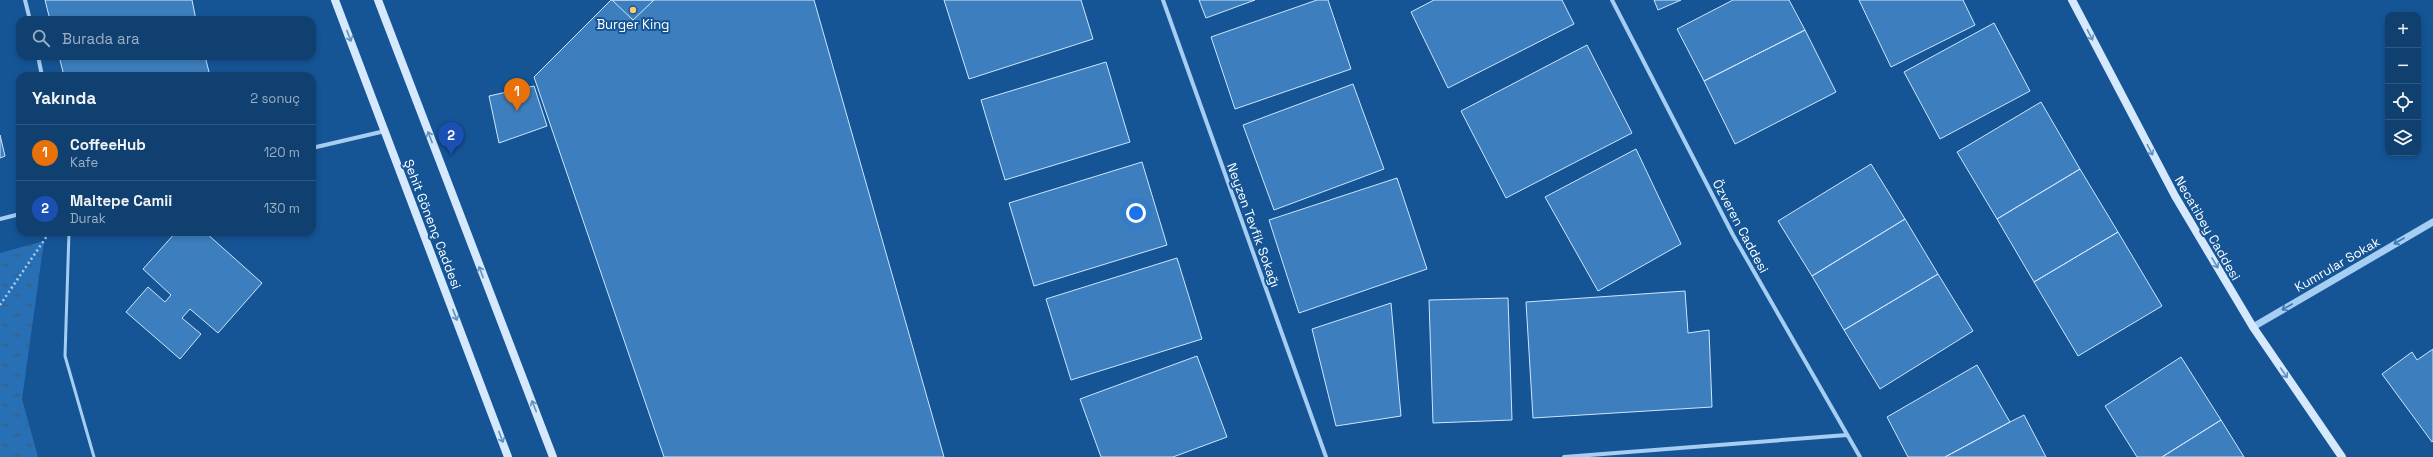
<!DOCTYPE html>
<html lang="tr">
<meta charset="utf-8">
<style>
body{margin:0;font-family:"Space Grotesk",sans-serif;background:#194775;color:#f1f3f6}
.controls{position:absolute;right:12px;top:12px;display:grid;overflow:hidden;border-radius:8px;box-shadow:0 2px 6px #0003}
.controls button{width:36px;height:36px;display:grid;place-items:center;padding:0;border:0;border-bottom:1px solid #305983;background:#104070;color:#f1f3f6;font:20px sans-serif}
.you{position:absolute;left:1136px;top:213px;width:14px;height:14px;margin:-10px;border:3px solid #fff;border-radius:50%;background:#1a73e8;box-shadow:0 0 0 6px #1a73e833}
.badge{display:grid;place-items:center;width:26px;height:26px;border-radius:50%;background:#95b2f1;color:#fff;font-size:13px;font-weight:700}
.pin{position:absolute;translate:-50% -33px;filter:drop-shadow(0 1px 2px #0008)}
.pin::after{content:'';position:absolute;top:21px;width:14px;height:12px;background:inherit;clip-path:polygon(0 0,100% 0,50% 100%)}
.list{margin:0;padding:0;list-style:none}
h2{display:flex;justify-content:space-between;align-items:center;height:52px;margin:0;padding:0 16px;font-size:17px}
h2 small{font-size:13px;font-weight:400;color:#9cafc3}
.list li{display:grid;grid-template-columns:26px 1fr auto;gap:12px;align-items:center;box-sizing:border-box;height:56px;padding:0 16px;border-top:1px solid #305983}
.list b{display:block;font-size:15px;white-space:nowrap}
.list p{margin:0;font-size:13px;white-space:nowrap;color:#9cafc3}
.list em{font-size:13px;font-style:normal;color:#9cafc3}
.icon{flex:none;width:22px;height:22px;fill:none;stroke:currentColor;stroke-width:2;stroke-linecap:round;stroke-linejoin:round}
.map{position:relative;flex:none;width:2433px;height:457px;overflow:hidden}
.search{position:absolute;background:#104070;box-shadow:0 2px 6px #0003;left:16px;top:16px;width:300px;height:44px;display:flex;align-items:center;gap:10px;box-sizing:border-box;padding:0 14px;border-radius:12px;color:#9cafc3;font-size:15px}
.panel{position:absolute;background:#104070;box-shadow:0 2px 6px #0003;left:16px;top:72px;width:300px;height:164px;border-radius:12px}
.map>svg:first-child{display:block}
.park{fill:url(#park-tufts)}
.building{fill:#3d7fbe;stroke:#cee5fc}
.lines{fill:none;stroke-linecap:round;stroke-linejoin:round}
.path{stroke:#a6cdf2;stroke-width:2.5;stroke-dasharray:2 3;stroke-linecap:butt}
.service{stroke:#a6cdf2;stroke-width:3}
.minor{stroke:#a6cdf2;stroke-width:4}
.tertiary{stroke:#a6cdf2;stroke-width:7}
.secondary{stroke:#d5e8fc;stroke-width:8}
.oneway{stroke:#6290bf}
.oneway2{stroke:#4079b2}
.poi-dot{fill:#ffca67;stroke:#155596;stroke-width:1.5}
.labels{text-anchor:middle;stroke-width:4;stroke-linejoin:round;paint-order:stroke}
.poi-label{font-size:13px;fill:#fff;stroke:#155596}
.street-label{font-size:13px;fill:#fff;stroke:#155596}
</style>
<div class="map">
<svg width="2433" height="457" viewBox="0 0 2433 457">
<defs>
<pattern id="park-tufts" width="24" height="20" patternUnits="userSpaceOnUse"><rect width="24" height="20" fill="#2870b5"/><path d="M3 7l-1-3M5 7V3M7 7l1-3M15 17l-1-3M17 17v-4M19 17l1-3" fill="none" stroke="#3c5c7b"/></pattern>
</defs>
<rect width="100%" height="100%" fill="#155596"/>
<!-- park -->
<path class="park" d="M44,241L22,399L38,457H0V253Z"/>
<!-- building -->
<path class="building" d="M45,0H192L196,20H50Z
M611,0H814L944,457H664L534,77Z
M612,0H654L633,20Z
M944,0H1081L1093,39L969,79Z
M1199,0H1255L1206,18Z
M1317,0H1328L1351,69L1235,109L1211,37Z
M1434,0H1562L1574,24L1448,88L1411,12Z
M1654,0H1681L1658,10Z
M1733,0H1789L1805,30L1704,81L1677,29Z
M1859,0H1963L1975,25L1891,67Z
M1994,23L2030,91L1940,139L1904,72Z
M1805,30L1836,92L1735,144L1704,81Z
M1587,45L1632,133L1506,198L1461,111Z
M59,56H205L210,76H64Z
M1106,62L1130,142L1005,180L981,100Z
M1353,84L1384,169L1274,210L1243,125Z
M534,86L547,126L499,143L489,96Z
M2041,102L2080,169L1997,219L1957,152Z
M0,135L5,156L0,158Z
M1636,149L1681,244L1598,291L1545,197Z
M1142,162L1167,245L1034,286L1009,203Z
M1871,164L1905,219L1812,276L1778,221Z
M2080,169L2118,232L2034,282L1997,219Z
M1397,178L1427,269L1299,313L1269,220Z
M1905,219L1938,274L1844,330L1812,276Z
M176,232H205L262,283L218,333L190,309L182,318L201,334L180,359L126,312L148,287L165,302L171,295L143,269Z
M2118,232L2162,306L2078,356L2034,282Z
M1177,258L1202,339L1071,380L1046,299Z
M1938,274L1973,331L1880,389L1844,330Z
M1685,291L1688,333L1709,330L1712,407L1533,418L1526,302Z
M1508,298L1512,420L1433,423L1429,300Z
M1391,303L1401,416L1336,426L1312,329Z
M2433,349V441L2432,442L2382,374L2412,352L2417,360Z
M1197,356L1227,437L1173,457H1101L1080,399Z
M2181,357L2221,420L2162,457H2137L2105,406Z
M1977,365L2010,422L1945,457H1908L1887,417Z
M2024,415L2046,457H1945L2010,422Z
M2221,420L2244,457H2162Z"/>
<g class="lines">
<!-- path -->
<path class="path" d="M0,305L47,236"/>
<!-- service -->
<path class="service" d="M69,232L65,356L94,457"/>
<!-- minor -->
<path class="minor" d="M25,0L30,20
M1163,0L1326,457
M1612,0L1733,235L1860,457
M38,56L42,76
M312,148L385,131
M0,219L20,214
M1564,457L1847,435"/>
<!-- tertiary -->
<path class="tertiary" d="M2253,327L2433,222"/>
<!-- secondary -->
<path class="secondary" d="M335,0L508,457
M378,0L553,457
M2072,0L2175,196L2253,327L2342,457"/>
</g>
<!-- one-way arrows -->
<defs><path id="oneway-shaft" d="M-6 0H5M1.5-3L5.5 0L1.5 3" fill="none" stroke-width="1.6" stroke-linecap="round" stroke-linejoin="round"/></defs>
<g class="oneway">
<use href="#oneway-shaft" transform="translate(2090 35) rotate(63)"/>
<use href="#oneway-shaft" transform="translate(349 36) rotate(69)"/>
<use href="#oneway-shaft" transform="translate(430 137) rotate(-111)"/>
<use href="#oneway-shaft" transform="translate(2150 150) rotate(63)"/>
<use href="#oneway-shaft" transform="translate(2215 263) rotate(59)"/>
<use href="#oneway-shaft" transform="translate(481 272) rotate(-111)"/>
<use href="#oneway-shaft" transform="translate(455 315) rotate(69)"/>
<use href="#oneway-shaft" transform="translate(2284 373) rotate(56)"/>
<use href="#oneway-shaft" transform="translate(534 406) rotate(-112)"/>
<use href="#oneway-shaft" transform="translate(501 437) rotate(69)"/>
</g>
<g class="oneway2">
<use href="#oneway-shaft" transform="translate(2399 241) rotate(150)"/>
<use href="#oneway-shaft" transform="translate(2287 307) rotate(150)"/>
</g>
<!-- markers -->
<circle class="poi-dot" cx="633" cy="10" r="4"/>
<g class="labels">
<!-- poi labels -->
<g class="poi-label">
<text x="633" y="29">Burger King</text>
</g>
<!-- street labels -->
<g class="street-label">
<text transform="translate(433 224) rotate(69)" y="5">Şehit Gönenç Caddesi</text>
<text transform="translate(1254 225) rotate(70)" y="5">Neyzen Tevfik Sokağı</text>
<text transform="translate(1741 226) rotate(62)" y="5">Özveren Caddesi</text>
<text transform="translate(2208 228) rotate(60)" y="5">Necatibey Caddesi</text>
<text transform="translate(2337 264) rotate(-30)" y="5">Kumrular Sokak</text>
</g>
</g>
</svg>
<div class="controls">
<button>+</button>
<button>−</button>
<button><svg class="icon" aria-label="locate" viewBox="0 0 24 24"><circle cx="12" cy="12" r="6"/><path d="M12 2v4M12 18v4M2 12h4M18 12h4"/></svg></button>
<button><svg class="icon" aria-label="layers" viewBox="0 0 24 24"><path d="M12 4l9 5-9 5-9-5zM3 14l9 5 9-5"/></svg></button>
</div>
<div class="you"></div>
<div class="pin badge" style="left:517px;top:111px;background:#e8710a">1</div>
<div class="pin badge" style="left:451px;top:155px;background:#1a4fb4">2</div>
<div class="search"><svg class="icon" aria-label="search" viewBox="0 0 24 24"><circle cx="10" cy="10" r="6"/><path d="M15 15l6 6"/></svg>Burada ara</div>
<section class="panel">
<h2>Yakında<small>2 sonuç</small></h2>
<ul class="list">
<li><span class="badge" style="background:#e8710a">1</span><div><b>CoffeeHub</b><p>Kafe</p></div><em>120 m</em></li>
<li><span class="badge" style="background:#1a4fb4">2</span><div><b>Maltepe Camii</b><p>Durak</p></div><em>130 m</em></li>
</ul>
</section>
</div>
